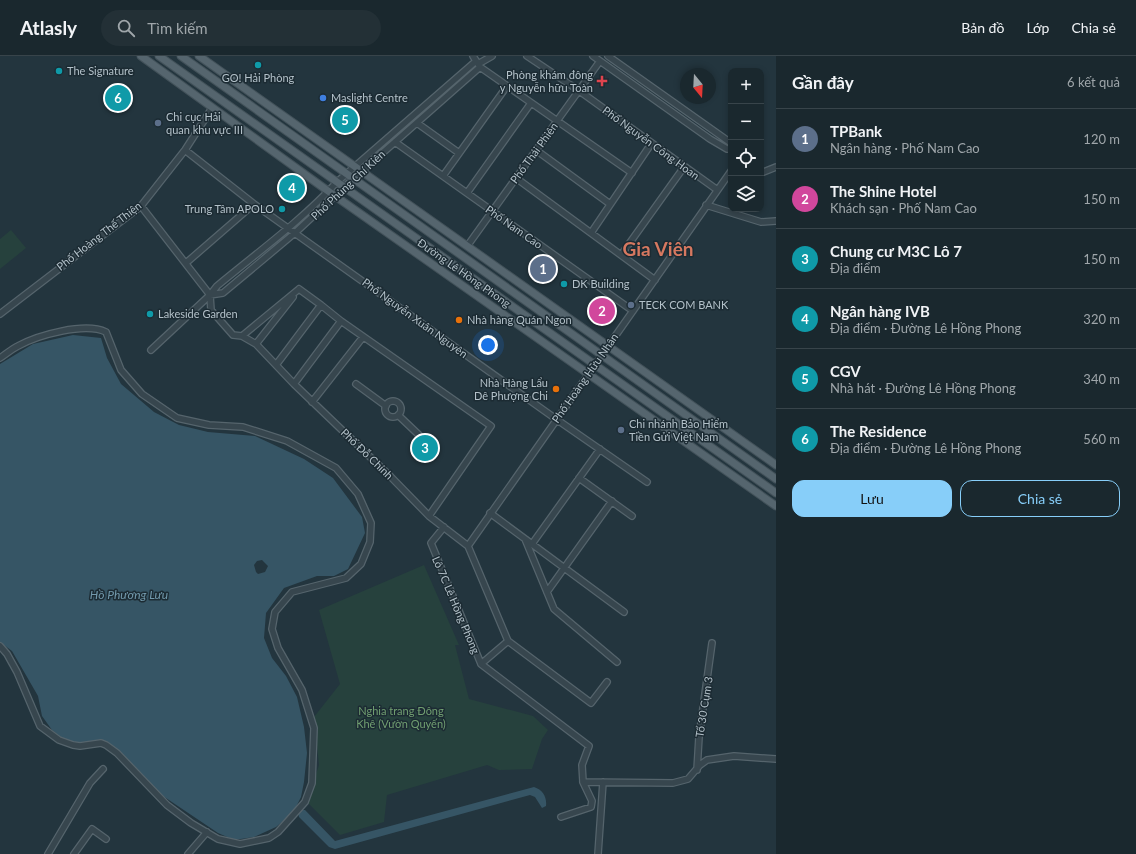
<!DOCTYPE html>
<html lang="vi">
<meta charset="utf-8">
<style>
body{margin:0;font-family:Lato,sans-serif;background:#233036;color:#f1f3f6}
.controls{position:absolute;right:12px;top:12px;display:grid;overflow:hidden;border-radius:8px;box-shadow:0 2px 6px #0003}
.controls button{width:36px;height:36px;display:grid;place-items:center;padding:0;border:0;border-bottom:1px solid #38444a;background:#1a282e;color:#f1f3f6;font:20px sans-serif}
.compass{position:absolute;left:680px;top:12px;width:36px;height:36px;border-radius:50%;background:#1a282e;box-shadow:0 2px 6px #0003;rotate:162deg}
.you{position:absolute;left:488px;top:289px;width:14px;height:14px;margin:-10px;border:3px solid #fff;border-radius:50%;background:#1a73e8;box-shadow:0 0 0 6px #1a73e833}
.badge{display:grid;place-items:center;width:26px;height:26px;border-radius:50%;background:#87cef9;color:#fff;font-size:13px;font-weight:700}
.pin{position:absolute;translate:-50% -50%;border:2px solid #fff;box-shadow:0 1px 4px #0006}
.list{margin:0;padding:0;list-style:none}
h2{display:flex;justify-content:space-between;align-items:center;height:52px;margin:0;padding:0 16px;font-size:17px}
h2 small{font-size:13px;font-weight:400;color:#9fa6aa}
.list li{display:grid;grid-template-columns:26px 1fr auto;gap:12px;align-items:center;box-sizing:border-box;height:60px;padding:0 16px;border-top:1px solid #38444a}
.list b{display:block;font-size:15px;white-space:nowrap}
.list p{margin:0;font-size:13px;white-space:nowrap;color:#9fa6aa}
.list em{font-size:13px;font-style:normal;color:#9fa6aa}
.actions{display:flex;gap:8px;padding:12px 16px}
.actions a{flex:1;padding:9px 0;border:1px solid #87cef9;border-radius:12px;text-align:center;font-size:14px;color:#87cef9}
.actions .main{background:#87cef9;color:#111}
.icon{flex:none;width:22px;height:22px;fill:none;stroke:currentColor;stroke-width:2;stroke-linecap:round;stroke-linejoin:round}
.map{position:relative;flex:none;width:776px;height:798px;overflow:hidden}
header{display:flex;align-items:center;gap:24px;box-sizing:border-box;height:56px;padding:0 20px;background:#1a282e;border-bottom:1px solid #38444a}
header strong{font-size:19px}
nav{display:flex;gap:22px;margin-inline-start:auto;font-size:14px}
.search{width:280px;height:36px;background:#233036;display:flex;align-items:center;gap:10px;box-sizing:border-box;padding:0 14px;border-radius:22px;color:#9fa6aa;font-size:15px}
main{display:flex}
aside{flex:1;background:#1a282e}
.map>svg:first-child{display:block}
.medical{fill:#2f313f}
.green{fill:#26413d}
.water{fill:#365565;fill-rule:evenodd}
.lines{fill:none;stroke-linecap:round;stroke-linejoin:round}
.minor-casing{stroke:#55646c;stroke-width:8}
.major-casing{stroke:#43525a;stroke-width:9}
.minor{stroke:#37464e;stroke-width:5.5}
.major{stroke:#55656e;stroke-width:7}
.culture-dot{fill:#0f9aa8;stroke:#1c2b33;stroke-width:1.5}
.health-dot{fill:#e0444e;stroke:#1c2b33;stroke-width:1.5}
.shop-dot{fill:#3f7fe0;stroke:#1c2b33;stroke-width:1.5}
.service-dot{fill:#5c6f8a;stroke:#1c2b33;stroke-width:1.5}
.food-dot{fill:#e8710a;stroke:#1c2b33;stroke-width:1.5}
.labels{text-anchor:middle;stroke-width:3;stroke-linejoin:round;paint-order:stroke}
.poi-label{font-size:11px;fill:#b3c1c9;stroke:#1c2b33;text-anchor:start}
.street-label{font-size:11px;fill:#b3c1c9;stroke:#1c2b33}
.park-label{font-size:11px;fill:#719f71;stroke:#1c2b33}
.water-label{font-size:12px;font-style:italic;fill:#7299ac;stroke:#1c2b33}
.town-label{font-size:19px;font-weight:bold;fill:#d67860;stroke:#1c2b33}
</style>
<header>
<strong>Atlasly</strong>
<div class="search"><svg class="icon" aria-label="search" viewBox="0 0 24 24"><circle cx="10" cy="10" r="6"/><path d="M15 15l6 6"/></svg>Tìm kiếm</div>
<nav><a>Bản đồ</a><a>Lớp</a><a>Chia sẻ</a></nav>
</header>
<main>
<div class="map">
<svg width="776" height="798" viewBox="0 0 776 798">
<rect width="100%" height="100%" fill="#23353e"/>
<!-- medical -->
<path class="medical" d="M602,18L609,23L602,32L595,27Z"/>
<!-- green -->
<path class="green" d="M11,174L26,192L0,213V183Z
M424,509L459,589H455L469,643L533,660L548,674L542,683L532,713L499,714L487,709L387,739L384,766L340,779L307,746L319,709L314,661L340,628L319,554Z"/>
<!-- water -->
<path class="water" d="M73,279L101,282L107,302L121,328L154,356L179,369L208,376L255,380L304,403L333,422L362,461L365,477L348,513L334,520H317L284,532L266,557L264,582L272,602L286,620L297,641L304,671L307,697L304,726L301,741L293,757L276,771L254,781L234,784L218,777L157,736L106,686L76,687L62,682L52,674L42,660L38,640L12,595L0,586V308L33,288ZM262,504L268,510L265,516L258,518L256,516L254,509L257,505Z
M534,731C543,734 547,741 546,750L542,752L535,741L530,739L335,793L329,791L299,761L298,756L300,754H305L335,785Z"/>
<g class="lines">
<!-- minor casing -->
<g class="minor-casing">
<path id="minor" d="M473,0L480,11L632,117
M527,0L578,34L716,133
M593,0L710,83L727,93H731
M608,0L731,87
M478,8L492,0
M417,67L459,97
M395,86L633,255
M185,94L254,148L556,363L647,426
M536,94L610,148
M761,117L776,111
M443,120L507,30
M516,122L655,224
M467,137L531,47
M706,149L761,166L776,165
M141,150L210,239L211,254L233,279L242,280L256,288L294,328L391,421L429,460L468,490L508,585L591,647L607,626
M591,177L651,88
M468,189L600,5
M621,199L684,111
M186,207L254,148
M210,239L223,237L296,176L353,123L480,11
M0,258L141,150L185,94L212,52
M341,265L491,370L429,460
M242,280L299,233
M256,288L293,241
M151,294L210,239L217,230C258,196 301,165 337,126L476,5
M0,302C6,298 12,293 18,290C38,279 85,266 106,276L121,314L142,338L177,362L209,369L243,371L287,385L336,412L358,438L371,467L370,486L361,508L346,522L292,536L275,556L272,573L278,592L302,634L314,672L312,727L305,746L278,776L269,782L240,788L218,783L191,767L167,749L117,697L106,689L101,687L80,690L73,689L59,684L40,670L17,616L7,598L0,590
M276,309L321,249L299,233
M294,328L341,265L321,249
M356,328L386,350
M385 353a8 8 0 1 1 16 0a8 8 0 1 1-16 0Z
M312,346L363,281
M398,359L419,379
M579,422L632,460
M490,457L624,556
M444,471L431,487L481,608L589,690L582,709L583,726L673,727L688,723L700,709L707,704L734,700L776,703
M525,483L554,553L617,606
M532,488L600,393
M468,490L731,115
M547,536L612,445
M481,608L508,585
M697,714L699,681L712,587
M561,761L591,751L592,745L583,726
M48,798L90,727L103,713
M74,798L92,773L106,783
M188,798L207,776
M598,798L603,726"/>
</g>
<!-- major casing -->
<g class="major-casing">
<path id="major" d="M141,0L328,135L776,450
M159,0L776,437
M181,0L776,423
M199,0L776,409"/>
</g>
<!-- minor -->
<use href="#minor" class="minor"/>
<!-- major -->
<use href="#major" class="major"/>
</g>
<!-- markers -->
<g class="culture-dot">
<circle cx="258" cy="9" r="4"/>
<circle cx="59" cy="15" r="4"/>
<circle cx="282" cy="153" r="4"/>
<circle cx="564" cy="228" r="4"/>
<circle cx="150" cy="258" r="4"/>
</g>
<path class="health-dot" d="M600 19h4v4h4v4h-4v4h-4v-4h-4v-4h4z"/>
<circle class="shop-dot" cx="323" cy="42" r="4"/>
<g class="service-dot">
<circle cx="158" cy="67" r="4"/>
<circle cx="631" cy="249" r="4"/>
<circle cx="621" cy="374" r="4"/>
</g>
<g class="food-dot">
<circle cx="459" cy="264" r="4"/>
<circle cx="556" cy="333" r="4"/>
</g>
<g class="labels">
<!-- poi labels -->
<g class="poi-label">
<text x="67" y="19">The Signature</text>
<text x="593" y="23" text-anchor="end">Phòng khám đông<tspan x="593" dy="13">y Nguyễn hữu Toàn</tspan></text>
<text x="258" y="26" text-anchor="middle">GO! Hải Phòng</text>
<text x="331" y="46">Maslight Centre</text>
<text x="166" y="65">Chi cục Hải<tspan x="166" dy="13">quan khu vực III</tspan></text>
<text x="274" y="157" text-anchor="end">Trung Tâm APOLO</text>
<text x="572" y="232">DK Building</text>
<text x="639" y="253">TECK COM BANK</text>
<text x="158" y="262">Lakeside Garden</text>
<text x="467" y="268">Nhà hàng Quán Ngon</text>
<text x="548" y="331" text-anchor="end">Nhà Hàng Lẩu<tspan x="548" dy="13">Dê Phượng Chi</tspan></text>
<text x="629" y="372">Chi nhánh Bảo Hiểm<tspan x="629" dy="13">Tiền Gửi Việt Nam</tspan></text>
</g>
<!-- street labels -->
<g class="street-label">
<text transform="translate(651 87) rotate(36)" y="4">Phố Nguyễn Công Hoan</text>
<text transform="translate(534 97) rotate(-54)" y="4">Phố Thái Phiên</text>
<text transform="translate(348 129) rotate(-43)" y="4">Phố Phùng Chí Kiên</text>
<text transform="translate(514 171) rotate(35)" y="4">Phố Nam Cao</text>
<text transform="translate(99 180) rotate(-38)" y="4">Phố Hoàng Thế Thiện</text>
<text transform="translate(464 217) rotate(35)" y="4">Đường Lê Hồng Phong</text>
<text transform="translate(415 262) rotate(36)" y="4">Phố Nguyễn Xuân Nguyên</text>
<text transform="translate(585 322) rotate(-55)" y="4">Phố Hoàng Hữu Nhân</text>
<text transform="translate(367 398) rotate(44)" y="4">Phố Đỗ Chính</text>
<text transform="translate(456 549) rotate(67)" y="4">Lô 7C Lê Hồng Phong</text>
<text transform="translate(704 651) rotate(-81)" y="4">Tổ 30 Cụm 3</text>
</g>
<!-- park labels -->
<g class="park-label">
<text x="401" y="659">Nghia trang Đông<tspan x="401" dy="13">Khê (Vườn Quyến)</tspan></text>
</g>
<!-- water labels -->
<g class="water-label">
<text x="129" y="543">Hồ Phương Lưu</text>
</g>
<!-- town labels -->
<g class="town-label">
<text x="658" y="200">Gia Viên</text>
</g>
</g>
</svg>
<div class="controls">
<button>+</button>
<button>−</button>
<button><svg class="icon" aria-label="locate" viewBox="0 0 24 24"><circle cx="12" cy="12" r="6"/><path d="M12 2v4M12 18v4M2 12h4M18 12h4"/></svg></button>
<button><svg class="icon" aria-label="layers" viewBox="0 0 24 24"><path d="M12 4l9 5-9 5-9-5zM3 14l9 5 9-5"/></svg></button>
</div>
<svg class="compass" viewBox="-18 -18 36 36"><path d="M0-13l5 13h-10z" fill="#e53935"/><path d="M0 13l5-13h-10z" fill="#9fa6aa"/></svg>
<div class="you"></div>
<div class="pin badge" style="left:543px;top:213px;background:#5c6f8a">1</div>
<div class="pin badge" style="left:602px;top:255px;background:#d1479c">2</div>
<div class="pin badge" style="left:425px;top:392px;background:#0f9aa8">3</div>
<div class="pin badge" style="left:292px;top:132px;background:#0f9aa8">4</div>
<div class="pin badge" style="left:345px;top:64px;background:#0f9aa8">5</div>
<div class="pin badge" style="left:118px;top:42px;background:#0f9aa8">6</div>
</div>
<aside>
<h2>Gần đây<small>6 kết quả</small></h2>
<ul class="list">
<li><span class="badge" style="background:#5c6f8a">1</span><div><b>TPBank</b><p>Ngân hàng · Phố Nam Cao</p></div><em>120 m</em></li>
<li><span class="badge" style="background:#d1479c">2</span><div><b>The Shine Hotel</b><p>Khách sạn · Phố Nam Cao</p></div><em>150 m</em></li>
<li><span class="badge" style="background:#0f9aa8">3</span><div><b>Chung cư M3C Lô 7</b><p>Địa điểm</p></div><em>150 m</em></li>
<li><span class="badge" style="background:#0f9aa8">4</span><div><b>Ngân hàng IVB</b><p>Địa điểm · Đường Lê Hồng Phong</p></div><em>320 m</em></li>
<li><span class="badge" style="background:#0f9aa8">5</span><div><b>CGV</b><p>Nhà hát · Đường Lê Hồng Phong</p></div><em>340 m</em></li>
<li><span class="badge" style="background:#0f9aa8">6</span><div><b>The Residence</b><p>Địa điểm · Đường Lê Hồng Phong</p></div><em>560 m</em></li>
</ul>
<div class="actions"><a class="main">Lưu</a><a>Chia sẻ</a></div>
</aside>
</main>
